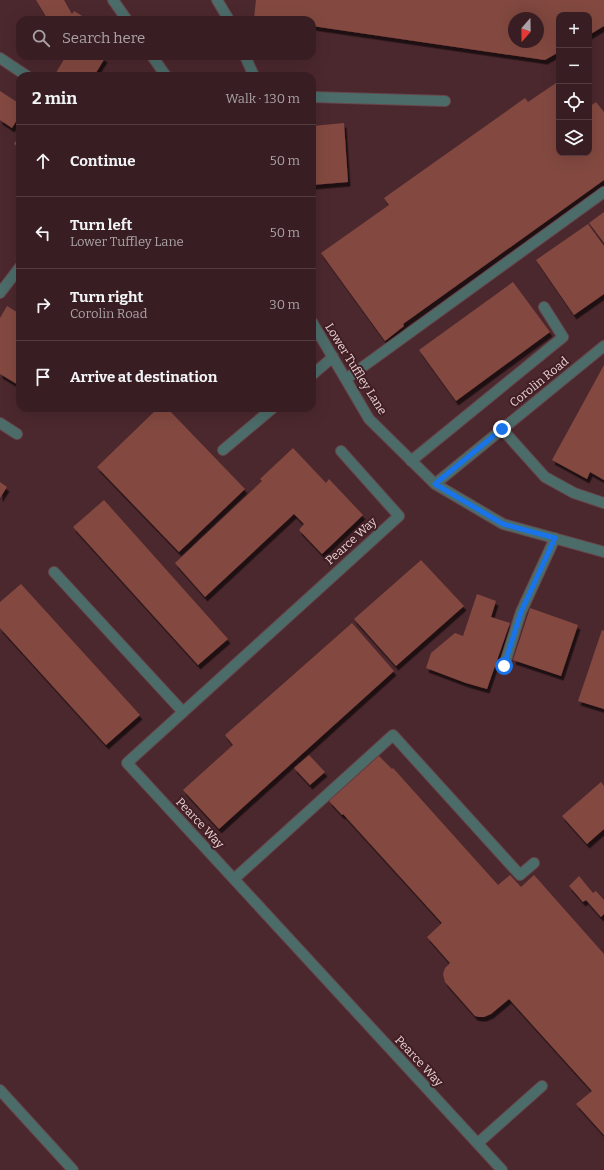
<!DOCTYPE html>
<meta charset="utf-8">
<style>
body{margin:0;font-family:Bitter,serif;background:#3f272a;color:#f1f3f6}
.controls{position:absolute;right:12px;top:12px;display:grid;overflow:hidden;border-radius:8px;box-shadow:0 4px 16px #0002}
.controls button{width:36px;height:36px;display:grid;place-items:center;padding:0;border:0;border-bottom:1px solid #523c40;background:#381e22;color:#f1f3f6;font:20px sans-serif}
.compass{position:absolute;left:508px;top:12px;width:36px;height:36px;border-radius:50%;background:#381e22;box-shadow:0 4px 16px #0002;rotate:200deg}
.stop{position:absolute;width:12px;height:12px;margin:-9px;border:3px solid #1a73e8;border-radius:50%;background:#fff}
.stop.end{background:#1a73e8;border-color:#fff;box-shadow:0 1px 4px #0008}
.list{margin:0;padding:0;list-style:none}
h2{display:flex;justify-content:space-between;align-items:center;height:52px;margin:0;padding:0 16px;font-size:17px}
h2 small{font-size:13px;font-weight:400;color:#aba2a5}
.list li{display:grid;grid-template-columns:26px 1fr auto;gap:12px;align-items:center;box-sizing:border-box;height:72px;padding:0 16px;border-top:1px solid #523c40}
.list b{display:block;font-size:15px;white-space:nowrap}
.list p{margin:0;font-size:13px;white-space:nowrap;color:#aba2a5}
.list em{font-size:13px;font-style:normal;color:#aba2a5}
.icon{flex:none;width:22px;height:22px;fill:none;stroke:currentColor;stroke-width:2;stroke-linecap:round;stroke-linejoin:round}
.map{position:relative;flex:none;width:604px;height:1170px;overflow:hidden}
.search{position:absolute;background:#381e22;box-shadow:0 4px 16px #0002;left:16px;top:16px;width:300px;height:44px;display:flex;align-items:center;gap:10px;box-sizing:border-box;padding:0 14px;border-radius:12px;color:#aba2a5;font-size:15px}
.panel{position:absolute;background:#381e22;box-shadow:0 4px 16px #0002;left:16px;top:72px;width:300px;height:340px;border-radius:12px}
.map>svg:first-child{display:block}
.building{fill:#83483f;fill-rule:evenodd;filter:url(#shadow)}
.lines{fill:none;stroke-linecap:round;stroke-linejoin:round}
.lane-casing{stroke:#67464c;stroke-width:12}
.street-casing{stroke:#67464c;stroke-width:12}
.lane{stroke:#4c6c69;stroke-width:10}
.street{stroke:#4c6c69;stroke-width:10}
.route{stroke:#1a73e8;stroke-width:5}
.labels{text-anchor:middle;stroke-width:4;stroke-linejoin:round;paint-order:stroke}
.street-label{font-size:12px;fill:#e9d1d4;stroke:#401e24}
</style>
<div class="map">
<svg width="604" height="1170" viewBox="0 0 604 1170">
<defs>
<filter id="shadow"><feDropShadow dx="2.5" dy="4.5" stdDeviation="0" flood-color="#0009"/></filter>
</defs>
<rect width="100%" height="100%" fill="#4b282e"/>
<!-- building -->
<path class="building" d="M36,0H64L72,14L74,11L84,17L82,20H48Z
M256,0H604V26L589,35V15H559V52L545,60L312,26V20H268L254,18ZM514,18H538V42H514Z
M66,56H102L105,58L94,76H54Z
M556,83L559,87V153H589V107L596,102L604,112V180L403,324L404,326L385,341L321,253L389,205L384,198L525,98L528,102Z
M0,91L20,104V115L12,128L0,120Z
M344,123L348,182L312,185V126Z
M20,134V148L14,144Z
M604,212V243L589,223Z
M588,224L604,246V294L574,315L536,260Z
M513,282L550,332L456,401L419,350Z
M7,306L20,314V386L0,374V318Z
M604,365V480L590,472L587,479L552,460Z
M158,408H167L245,489L179,552L97,467Z
M293,448L326,483L329,479L363,515L322,554L299,530L304,524L294,514L205,597L175,563L262,481L260,479Z
M0,482L7,487L0,498Z
M104,500L228,639L198,665L73,527Z
M421,560L464,606L396,666L354,619Z
M21,584L140,715L106,745L0,628V602Z
M477,594L496,601L491,617L510,623L487,689L466,683L426,668L431,653L455,633L463,636Z
M530,608L578,625L561,676L513,660Z
M352,623L394,671L219,829L183,790L233,745L225,735Z
M602,630L604,631V709L578,701Z
M309,755L325,772L310,785L294,768Z
M379,756L392,769L393,768L498,885L510,875L521,887L534,875L604,954V1135L576,1104L592,1091L509,999L491,1014L484,1017H479L475,1016L445,982L443,974L445,968L450,963L427,937L442,923L343,814L342,815L329,801Z
M601,782L604,786V829L587,844L562,816Z
M579,876L593,893L596,891L604,900V914L601,917L586,900L583,902L569,886Z"/>
<g class="lines">
<!-- lane casing -->
<g class="lane-casing">
<path id="lane" d="M113,0L127,20
M217,0L229,20
M152,56L166,76
M245,56L254,76
M0,58L27,76
M312,97L445,101
M312,322L369,419L435,484L503,524L604,552
M312,375L333,357
M346,379L604,192
M502,429L545,477L574,493L604,503
M223,450L273,408
M341,451L399,516L127,763L502,1170
M411,461L563,337L544,307
M435,484L604,346
M54,572L183,712
M504,666L521,612L555,538
M234,879L393,735L520,875L534,863
M0,1090L73,1170
M478,1143L542,1086"/>
</g>
<!-- street casing -->
<g class="street-casing">
<path id="street" d="M0,293L20,267
M0,423L17,434"/>
</g>
<!-- lane -->
<use href="#lane" class="lane"/>
<!-- street -->
<use href="#street" class="street"/>
</g>
<g class="lines">
<!-- route -->
<path class="route" d="M502,429L435,484L503,524L555,538L521,612L504,666"/>
</g>
<g class="labels">
<!-- street labels -->
<g class="street-label">
<text transform="translate(356 369) rotate(58)" y="4">Lower Tuffley Lane</text>
<text transform="translate(539 382) rotate(-39)" y="4">Corolin Road</text>
<text transform="translate(351 541) rotate(-42)" y="4">Pearce Way</text>
<text transform="translate(200 823) rotate(47)" y="4">Pearce Way</text>
<text transform="translate(419 1061) rotate(47)" y="4">Pearce Way</text>
</g>
</g>
</svg>
<div class="controls">
<button>+</button>
<button>−</button>
<button><svg class="icon" aria-label="locate" viewBox="0 0 24 24"><circle cx="12" cy="12" r="6"/><path d="M12 2v4M12 18v4M2 12h4M18 12h4"/></svg></button>
<button><svg class="icon" aria-label="layers" viewBox="0 0 24 24"><path d="M12 4l9 5-9 5-9-5zM3 14l9 5 9-5"/></svg></button>
</div>
<svg class="compass" viewBox="-18 -18 36 36"><path d="M0-13l5 13h-10z" fill="#e53935"/><path d="M0 13l5-13h-10z" fill="#aba2a5"/></svg>
<div class="stop" style="left:504px;top:666px"></div>
<div class="stop end" style="left:502px;top:429px"></div>
<div class="search"><svg class="icon" aria-label="search" viewBox="0 0 24 24"><circle cx="10" cy="10" r="6"/><path d="M15 15l6 6"/></svg>Search here</div>
<section class="panel">
<h2>2 min<small>Walk · 130 m</small></h2>
<ul class="list">
<li><svg class="icon" aria-label="ahead" viewBox="0 0 24 24"><path d="M12 20V5M6 11l6-6 6 6"/></svg><div><b>Continue</b></div><em>50 m</em></li>
<li><svg class="icon" aria-label="left" viewBox="0 0 24 24"><path d="M17 20v-9H6M10 6l-5 5 5 5"/></svg><div><b>Turn left</b><p>Lower Tuffley Lane</p></div><em>50 m</em></li>
<li><svg class="icon" aria-label="right" viewBox="0 0 24 24"><path d="M7 20v-9h11M14 6l5 5-5 5"/></svg><div><b>Turn right</b><p>Corolin Road</p></div><em>30 m</em></li>
<li><svg class="icon" aria-label="arrive" viewBox="0 0 24 24"><path d="M6 21V4h12l-3 4 3 4H6"/></svg><div><b>Arrive at destination</b></div></li>
</ul>
</section>
</div>
